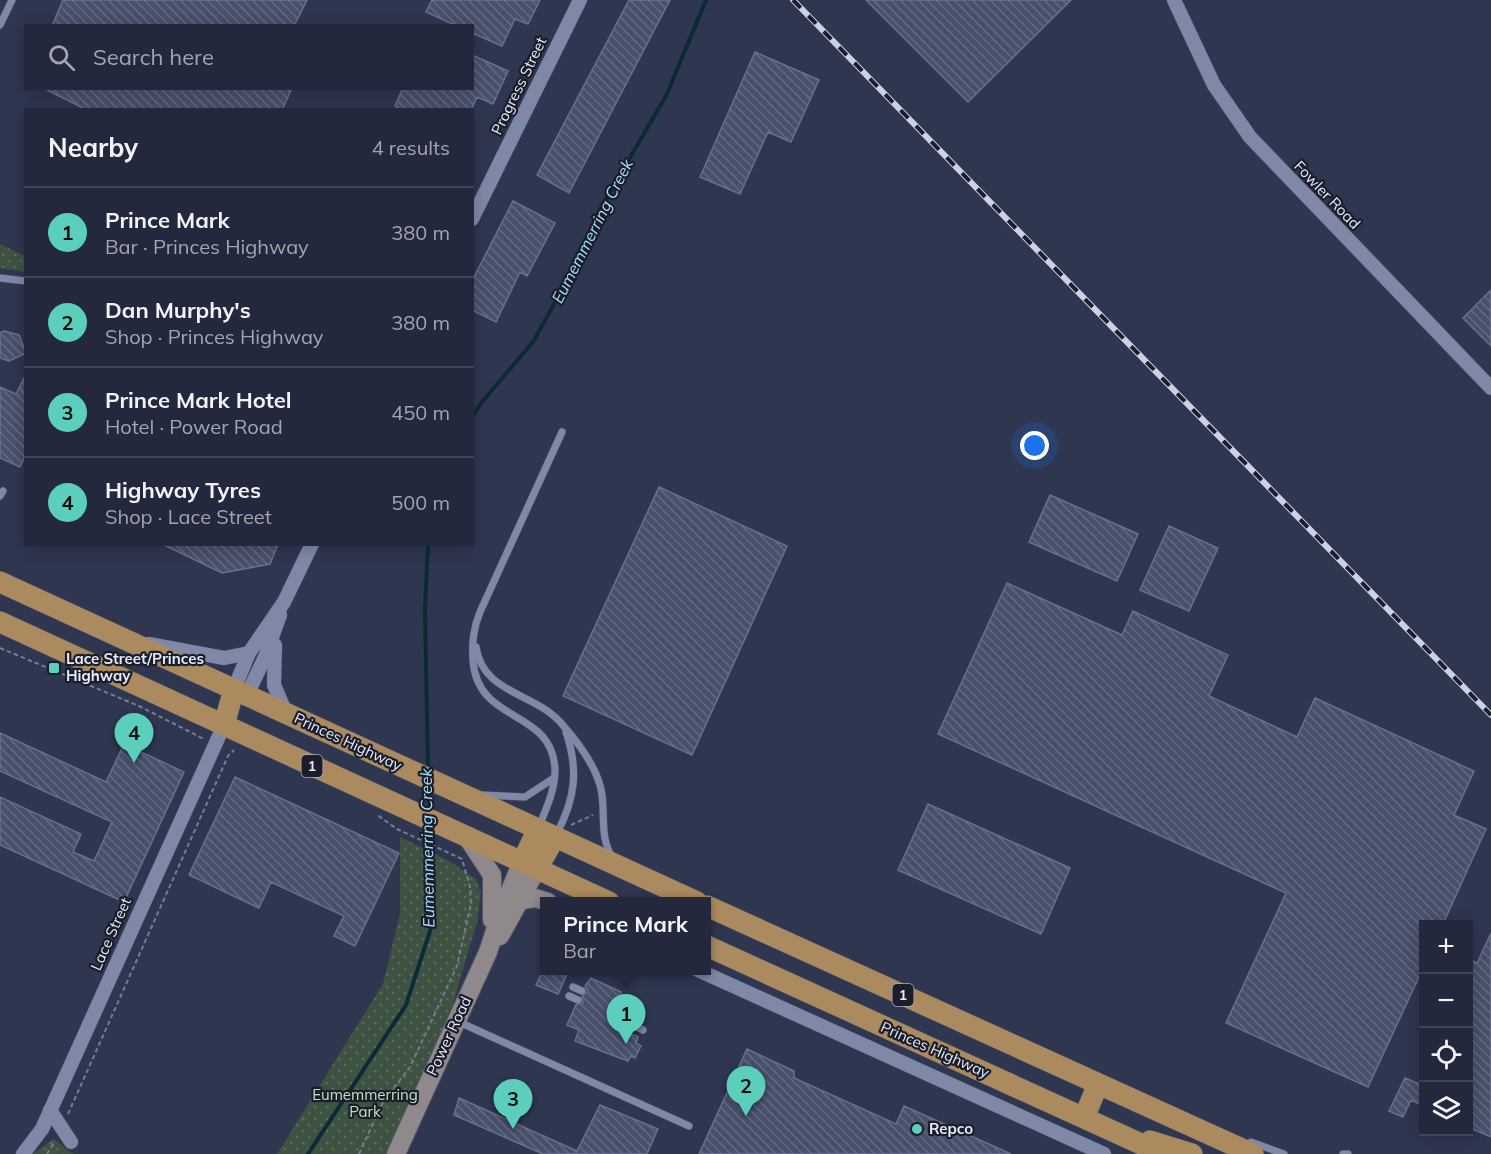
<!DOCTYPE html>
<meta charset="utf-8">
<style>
body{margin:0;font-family:Mulish,sans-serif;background:#2f3447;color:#f1f3f6}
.controls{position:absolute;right:18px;bottom:18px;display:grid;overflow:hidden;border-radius:0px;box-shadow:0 3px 15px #0003}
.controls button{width:54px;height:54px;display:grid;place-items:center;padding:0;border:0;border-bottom:2px solid #404456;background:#23283c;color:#f1f3f6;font:30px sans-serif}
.you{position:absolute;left:1035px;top:446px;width:21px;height:21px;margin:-15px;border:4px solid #fff;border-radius:50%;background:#1a73e8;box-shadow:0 0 0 9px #1a73e833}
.badge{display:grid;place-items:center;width:39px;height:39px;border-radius:50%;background:#5bcebc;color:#111;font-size:20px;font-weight:700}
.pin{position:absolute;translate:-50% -50px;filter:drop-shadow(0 2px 3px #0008)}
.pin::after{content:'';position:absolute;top:32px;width:21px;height:18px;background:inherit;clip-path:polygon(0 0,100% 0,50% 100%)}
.popup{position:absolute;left:540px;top:897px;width:171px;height:78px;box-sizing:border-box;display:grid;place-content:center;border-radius:0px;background:#23283c;filter:drop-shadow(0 2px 4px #0005);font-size:20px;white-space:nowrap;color:#a3a6af}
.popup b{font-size:22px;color:#f1f3f6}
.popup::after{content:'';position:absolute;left:50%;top:100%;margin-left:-12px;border:12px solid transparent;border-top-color:#23283c}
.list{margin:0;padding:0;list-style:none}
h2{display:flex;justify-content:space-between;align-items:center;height:78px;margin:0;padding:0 24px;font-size:26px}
h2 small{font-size:20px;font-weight:400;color:#a3a6af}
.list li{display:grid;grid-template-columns:39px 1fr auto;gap:18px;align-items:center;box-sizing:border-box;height:90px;padding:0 24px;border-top:2px solid #404456}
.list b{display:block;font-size:22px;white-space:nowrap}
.list p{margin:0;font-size:20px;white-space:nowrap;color:#a3a6af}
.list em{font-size:20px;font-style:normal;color:#a3a6af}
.icon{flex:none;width:33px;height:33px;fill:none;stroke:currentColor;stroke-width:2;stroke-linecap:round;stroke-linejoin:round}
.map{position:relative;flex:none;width:1491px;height:1154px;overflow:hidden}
.search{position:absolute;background:#23283c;box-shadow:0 3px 15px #0003;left:24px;top:24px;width:450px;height:66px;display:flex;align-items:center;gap:15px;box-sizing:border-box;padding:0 21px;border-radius:0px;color:#a3a6af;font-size:22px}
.panel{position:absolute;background:#23283c;box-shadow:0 3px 15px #0003;left:24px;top:108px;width:450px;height:438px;border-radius:0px}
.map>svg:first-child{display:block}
.grass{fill:url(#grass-dots)}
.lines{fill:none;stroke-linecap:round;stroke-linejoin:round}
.stream{stroke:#0a2b35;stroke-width:4}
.building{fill:url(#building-back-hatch);stroke:#67708d;stroke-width:1.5}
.service-casing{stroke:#4d5368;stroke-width:8}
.minor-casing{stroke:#4d5368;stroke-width:15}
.secondary-casing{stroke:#4d5368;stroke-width:20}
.trunk-casing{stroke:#4d5368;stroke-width:22}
.path{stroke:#767c92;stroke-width:2;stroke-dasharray:4.5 3;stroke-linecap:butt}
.service{stroke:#7f88a6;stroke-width:7}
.minor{stroke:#7f88a6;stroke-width:14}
.secondary{stroke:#8f898b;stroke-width:18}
.trunk{stroke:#aa8a5e;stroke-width:21}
.rail-casing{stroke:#cbd2e3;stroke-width:6}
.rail{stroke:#1b1e2a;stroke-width:4;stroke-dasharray:11;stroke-linecap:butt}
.poi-dot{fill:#5bcebc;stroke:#1b1e2a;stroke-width:2}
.labels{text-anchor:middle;stroke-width:4.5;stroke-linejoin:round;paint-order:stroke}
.shield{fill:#1b1e2a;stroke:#a8aebc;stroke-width:1.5}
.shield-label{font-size:14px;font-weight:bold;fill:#e5ebfb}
.street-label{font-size:15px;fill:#e5ebfb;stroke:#1b1e2a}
.poi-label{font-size:15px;font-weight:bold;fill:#e5ebfb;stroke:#1b1e2a;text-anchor:start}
.park-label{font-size:15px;fill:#b7e4bc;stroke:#1b1e2a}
.water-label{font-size:16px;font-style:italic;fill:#a3e3f9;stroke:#1b1e2a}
</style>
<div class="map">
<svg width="1491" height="1154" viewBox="0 0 1491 1154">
<defs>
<pattern id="grass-dots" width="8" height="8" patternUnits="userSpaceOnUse" patternTransform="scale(1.5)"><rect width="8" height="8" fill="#3e5241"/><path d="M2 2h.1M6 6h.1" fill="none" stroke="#5a6b5d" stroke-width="1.8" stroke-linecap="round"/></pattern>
<pattern id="building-back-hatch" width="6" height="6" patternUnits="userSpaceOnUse" patternTransform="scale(1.5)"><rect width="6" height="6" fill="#48506b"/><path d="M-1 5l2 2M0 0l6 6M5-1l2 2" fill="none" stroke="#626981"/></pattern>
</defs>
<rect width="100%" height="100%" fill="#2f3650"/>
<!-- grass -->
<path class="grass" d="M0,244L25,256V272L0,268Z
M400,837L451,862L476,879L481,893L477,922L434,1069L396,1154H277L383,984L400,914Z
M53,1139C62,1143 65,1151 75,1154H33Z"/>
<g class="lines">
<!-- stream -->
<path class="stream" d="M472,417L481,403L533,342L566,282L599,211L667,94L706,0
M428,769L425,609L428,544
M429,786L430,811
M308,1154L406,1005L431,928L430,828"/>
</g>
<!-- building -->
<path class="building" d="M63,0H307L294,26H52Z
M432,0H540L528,24L515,19L502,46L472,33V26H457L426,12Z
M629,0H670L569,193L537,175Z
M866,0H1071L968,102Z
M755,52L819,80L791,142L768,132L740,194L700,177Z
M472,55L508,71L493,104L477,97L471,110H402L395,106L403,88H472Z
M43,88H292L282,110H87Z
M513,201L555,223L527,276L520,272L496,322L472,310V281Z
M1491,290V346L1463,318Z
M4,331L19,335L26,353L9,361L0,358V333Z
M26,374V454L20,467L0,458V387L16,394Z
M659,487L787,546L692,755L563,696Z
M1050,495L1138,534L1117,581L1029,542Z
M1169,526L1218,548L1189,611L1140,590Z
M162,544H278L270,564L222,573Z
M1007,583L1122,635L1133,611L1228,655L1209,696L1297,737L1315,698L1474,771L1454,815L1486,829L1443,924H1424V966L1368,1087L1226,1023L1286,893L938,734Z
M0,733L106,782L124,744L184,772L124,902L0,845V797L81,834L73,852L94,861L112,822L0,771Z
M235,777L399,853L355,946L334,936L344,916L271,882L259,908L189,875Z
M928,804L1070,868L1041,934L898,870Z
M1491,933V1137L1468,1127V959L1477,963Z
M543,970H569L558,994L536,985Z
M591,978L621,992L619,1001L613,1003L608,1013L609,1024L638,1037L636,1043L641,1046L635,1058L631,1056L628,1061L575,1041L579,1030L567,1025L576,1005L583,1003L582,997L588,991L585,986Z
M747,1049L794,1071V1078L896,1124L904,1106L1011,1154H699Z
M1405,1078L1424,1086V1106L1411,1100L1403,1117L1389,1111Z
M459,1098L577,1151L600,1105L658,1129L647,1154H543L454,1115Z"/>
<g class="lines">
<!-- service casing -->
<g class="service-casing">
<path id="service" d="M0,25L12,0
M0,278L26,281
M0,496L3,491
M476,647C483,694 534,692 561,723C577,741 599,770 602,795C605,817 600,837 612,857
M482,795L525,797L554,778
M539,827C546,808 555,791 555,770C553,708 478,725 473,661C472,643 473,629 480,612L562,432
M557,833C575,799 579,770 566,732
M573,987L582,991
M569,996L578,1000
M617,1007L637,1005
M613,1015L643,1030
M615,1016L625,1015L639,1004
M459,1022L689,1126
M1251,1142L1284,1154
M1343,1154H1348"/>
</g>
<!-- minor casing -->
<g class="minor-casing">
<path id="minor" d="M1174,0L1214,85L1250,137L1491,388
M472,219L580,0
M149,644L224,658L249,653
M275,645L274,685L286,713
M234,689L249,653L284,602L312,544
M247,695L265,657L280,615
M698,970L1104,1154
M50,1110L71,1142
M23,1154L42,1129L224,725"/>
</g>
<!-- secondary casing -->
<g class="secondary-casing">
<path id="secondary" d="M467,837L492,875V920
M522,900L535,898L548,902
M500,936L537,869
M396,1154L488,952L501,912L522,862"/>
</g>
<!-- trunk casing -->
<g class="trunk-casing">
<path id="trunk" d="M0,582L697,902
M0,622L609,902
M224,725L234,689
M522,862L538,829
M537,869L555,837
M707,906L1253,1154
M707,946L1163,1154
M1084,1118L1098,1084
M1150,1141L1192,1154"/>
</g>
<!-- path -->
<path class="path" d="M0,648L139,706L204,739
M571,825L593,815
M68,1114L228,756L234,750
M47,1154L55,1141
M359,1154L383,1102L410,1067L457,966L471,904L470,887L462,859L397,829L376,814"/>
<!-- service -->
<use href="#service" class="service"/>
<!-- minor -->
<use href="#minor" class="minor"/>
<!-- secondary -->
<use href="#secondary" class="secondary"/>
<!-- trunk -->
<use href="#trunk" class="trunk"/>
<!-- rail casing -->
<g class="rail-casing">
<path id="rail" d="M793,0L1491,715"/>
</g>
<!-- rail -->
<use href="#rail" class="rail"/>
</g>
<!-- markers -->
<g class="poi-dot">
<rect x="48" y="662" width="12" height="12" rx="3"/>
<circle cx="917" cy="1129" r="6"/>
</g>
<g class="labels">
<!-- shield labels -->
<g class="shield">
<rect x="301.5" y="755" width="21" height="22" rx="4.5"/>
<rect x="892.5" y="984" width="21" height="22" rx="4.5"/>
</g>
<g class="shield-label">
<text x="312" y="771">1</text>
<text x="903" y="1000">1</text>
</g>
<!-- street labels -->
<g class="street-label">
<text transform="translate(519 86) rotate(-64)" y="5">Progress Street</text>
<text transform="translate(1327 195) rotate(46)" y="5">Fowler Road</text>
<text transform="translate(348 742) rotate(25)" y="5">Princes Highway</text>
<text transform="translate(111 934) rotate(-66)" y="5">Lace Street</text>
<text transform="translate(449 1036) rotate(-65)" y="5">Power Road</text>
<text transform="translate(935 1050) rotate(24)" y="5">Princes Highway</text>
</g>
<!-- poi labels -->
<g class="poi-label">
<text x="66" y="664">Lace Street/Princes<tspan x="66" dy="17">Highway</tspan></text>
<text x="929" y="1134">Repco</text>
</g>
<!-- park labels -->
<g class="park-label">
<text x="365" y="1100">Eumemmerring<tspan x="365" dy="17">Park</tspan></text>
</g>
<!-- water labels -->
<g class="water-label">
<text transform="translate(592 231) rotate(-63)" y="6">Eumemmerring Creek</text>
<text transform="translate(427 848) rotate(-91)" y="6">Eumemmerring Creek</text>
</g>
</g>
</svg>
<div class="controls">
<button>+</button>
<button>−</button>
<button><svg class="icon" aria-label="locate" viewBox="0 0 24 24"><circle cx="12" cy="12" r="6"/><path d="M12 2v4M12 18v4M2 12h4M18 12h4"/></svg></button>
<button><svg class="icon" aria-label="layers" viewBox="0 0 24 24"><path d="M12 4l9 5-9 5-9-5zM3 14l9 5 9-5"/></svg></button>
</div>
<div class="you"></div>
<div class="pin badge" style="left:626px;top:1044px">1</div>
<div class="popup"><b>Prince Mark</b>Bar</div>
<div class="pin badge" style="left:746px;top:1116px">2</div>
<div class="pin badge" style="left:513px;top:1129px">3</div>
<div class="pin badge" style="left:134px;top:763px">4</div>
<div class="search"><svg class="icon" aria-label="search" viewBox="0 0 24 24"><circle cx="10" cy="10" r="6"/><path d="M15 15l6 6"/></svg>Search here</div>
<section class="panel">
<h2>Nearby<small>4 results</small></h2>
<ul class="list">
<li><span class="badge">1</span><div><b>Prince Mark</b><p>Bar · Princes Highway</p></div><em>380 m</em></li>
<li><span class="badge">2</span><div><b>Dan Murphy's</b><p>Shop · Princes Highway</p></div><em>380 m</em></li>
<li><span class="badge">3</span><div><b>Prince Mark Hotel</b><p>Hotel · Power Road</p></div><em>450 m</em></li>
<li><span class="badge">4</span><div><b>Highway Tyres</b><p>Shop · Lace Street</p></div><em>500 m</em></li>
</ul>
</section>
</div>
